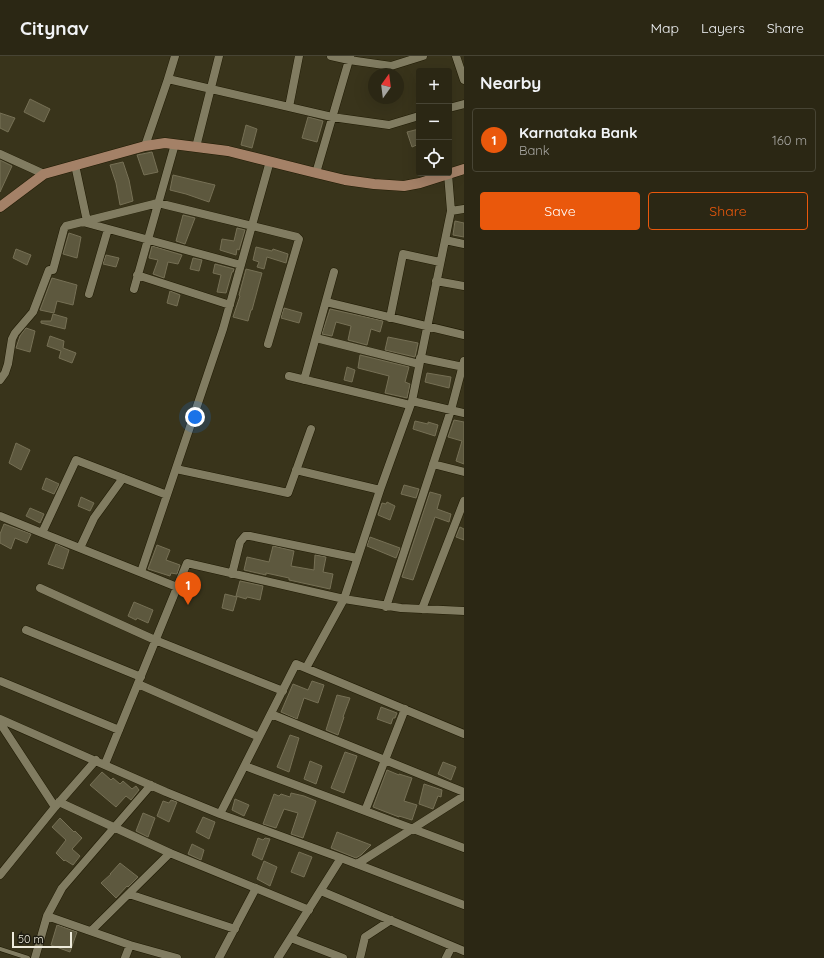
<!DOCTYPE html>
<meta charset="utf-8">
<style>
body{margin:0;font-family:Quicksand,sans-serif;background:#332f1d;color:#f1f3f6}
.controls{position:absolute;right:12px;top:12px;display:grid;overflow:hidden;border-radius:4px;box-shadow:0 4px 16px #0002}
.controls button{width:36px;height:36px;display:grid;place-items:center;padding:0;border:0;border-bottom:1px solid #474434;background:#2b2714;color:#f1f3f6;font:20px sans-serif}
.compass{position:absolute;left:368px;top:12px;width:36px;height:36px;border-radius:50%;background:#2b2714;box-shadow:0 4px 16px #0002;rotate:14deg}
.scale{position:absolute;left:12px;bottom:10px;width:60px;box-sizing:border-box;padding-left:4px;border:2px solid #eeebdc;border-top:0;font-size:11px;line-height:14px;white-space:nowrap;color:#eeebdc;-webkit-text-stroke:3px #1e1c11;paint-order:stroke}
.you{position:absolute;left:195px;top:361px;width:14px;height:14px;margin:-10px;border:3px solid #fff;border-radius:50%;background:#1a73e8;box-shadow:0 0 0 6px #1a73e833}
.badge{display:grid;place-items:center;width:26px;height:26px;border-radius:50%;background:#ea580c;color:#fff;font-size:13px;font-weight:700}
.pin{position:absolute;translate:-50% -33px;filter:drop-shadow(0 1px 2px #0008)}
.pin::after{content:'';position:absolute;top:21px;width:14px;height:12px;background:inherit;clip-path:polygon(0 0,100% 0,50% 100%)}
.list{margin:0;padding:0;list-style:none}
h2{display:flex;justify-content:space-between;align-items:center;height:52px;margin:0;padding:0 16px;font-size:17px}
h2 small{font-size:13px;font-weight:400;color:#a6a5a0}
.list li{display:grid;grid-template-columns:26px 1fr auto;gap:12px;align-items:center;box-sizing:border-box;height:64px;margin:0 8px 8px;padding:0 8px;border:1px solid #474434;border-radius:4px}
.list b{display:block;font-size:15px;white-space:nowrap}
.list p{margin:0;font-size:13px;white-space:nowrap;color:#a6a5a0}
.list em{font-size:13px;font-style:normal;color:#a6a5a0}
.actions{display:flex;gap:8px;padding:12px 16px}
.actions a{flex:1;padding:9px 0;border:1px solid #ea580c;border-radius:4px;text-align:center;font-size:14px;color:#ea580c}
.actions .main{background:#ea580c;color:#fff}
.icon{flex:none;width:22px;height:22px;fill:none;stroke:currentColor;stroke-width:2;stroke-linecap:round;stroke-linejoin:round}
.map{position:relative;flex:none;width:464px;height:902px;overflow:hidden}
header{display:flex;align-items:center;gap:24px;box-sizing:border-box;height:56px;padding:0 20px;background:#2b2714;border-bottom:1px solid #474434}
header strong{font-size:19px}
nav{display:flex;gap:22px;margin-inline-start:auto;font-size:14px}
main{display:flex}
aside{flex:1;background:#2b2714}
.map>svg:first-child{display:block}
.building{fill:#5d583e;stroke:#767055}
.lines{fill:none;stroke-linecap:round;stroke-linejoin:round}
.lane-casing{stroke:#201b04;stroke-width:5}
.street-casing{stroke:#201b04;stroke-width:9}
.secondary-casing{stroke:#201b04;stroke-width:11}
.lane{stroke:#817c61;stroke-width:4}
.street{stroke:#817c61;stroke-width:8}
.secondary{stroke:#a48167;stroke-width:10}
</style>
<header>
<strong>Citynav</strong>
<nav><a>Map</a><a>Layers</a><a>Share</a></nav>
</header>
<main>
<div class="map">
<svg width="464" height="902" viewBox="0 0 464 902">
<rect width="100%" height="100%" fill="#39341b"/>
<!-- building -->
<path class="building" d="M30,43L50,53L44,66L24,56Z
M0,57L15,62L8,76L0,72Z
M308,61L323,65L317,86L302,82Z
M246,69L257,73L252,92L241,89Z
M419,73V88L412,91L407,76Z
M152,96L158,116L144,119L137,99Z
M0,104L12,110L0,136Z
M123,106L129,124L133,145L120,149L116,127L110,109Z
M173,119L215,129L209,146L186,138L170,134Z
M183,159L195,162L185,188L176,185Z
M455,165L464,167V181L453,179Z
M237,172L245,174L239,194L237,193L236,199L220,194L222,183L234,185Z
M69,177L81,181L77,202L63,198Z
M152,190L182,199L178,208L168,206L164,222L153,218L158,204L149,202Z
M256,191L272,195L273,193L288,198L286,207L267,201L264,213L257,211L259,206L253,204Z
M16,193L31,199L27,209L13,202Z
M106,199L119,202L116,211L103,208Z
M193,202L202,204L199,215L190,213Z
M215,208L234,213L233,216H232L226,237L217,236L221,219L213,217Z
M246,213L262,217L252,254H251L248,265L233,261L240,240L239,239Z
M52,222L77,229L73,249L57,245L54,257L40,254Z
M170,235L180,239L177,250L167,247Z
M284,252L302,257L299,267L281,262Z
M330,253L383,265L380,276L371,273L367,289L348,284L351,270L336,266L332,280L322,278Z
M53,258L67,262L65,273L41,267V265H51Z
M26,272L35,275L30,296L16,292L20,280Z
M50,280L64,285L63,292L76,297L72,307L59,302L61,295L47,290Z
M388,281L418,287L415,301L385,294Z
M360,299L409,311L405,326L410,328L407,342L385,337L389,320L358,312Z
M347,311L355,314L352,326L344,324Z
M427,317L451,321L449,332L425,326Z
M454,364L464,366V408L456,405L462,385L448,381Z
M415,365L428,368V366L438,369L435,380L413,373Z
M16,387L30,394L21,414L9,407Z
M46,422L59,428L54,438L42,433Z
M404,429L419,433L416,442L401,438Z
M430,436L441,439L437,453L451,458L449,466L435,461L413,524L402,521Z
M81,441L94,447L90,455L78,450Z
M387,446L395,450L390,464L378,459L382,447L386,448Z
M30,452L44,458L40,467L26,460Z
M4,468L31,478L27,487L15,482L11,493L0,487V478Z
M460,471L464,473V484L456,481Z
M370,481L400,492L396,502L367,490Z
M56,488L69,494L63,513L48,508Z
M157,489L170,494L166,504L180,509L177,518L171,517L170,520L148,513Z
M273,490L294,495L291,510L314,514L315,499L326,501L323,516L333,518L330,533L289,524V522L266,517V519L244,514L247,501L269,506Z
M240,525L263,530L260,544L247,541L246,543L236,540Z
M225,538L237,541L233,555L222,552Z
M134,546L153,554L148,567L137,562L136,564L128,560Z
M312,625L324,629L318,647L304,642L297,663L281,656L293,628L308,634Z
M337,639L350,642L343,661H344L338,679L326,674Z
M381,651L397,657L395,662H393L391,668L377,663Z
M290,679L299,682L289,716L277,711Z
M345,696L357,700L344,737L331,732Z
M310,705L322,710L316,728L304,723Z
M443,706L456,711L451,724L438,718Z
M387,714L399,719V718L412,722L404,745L417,749L412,764L399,760V761L373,751Z
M102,716L111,724L113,722L120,728L123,725L132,733L136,730L139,734L131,744L126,740L116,751L90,729Z
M424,728L442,734L441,741L438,740L433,753L419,748Z
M291,737L304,740L316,745L303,782L291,778L298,757L284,753L276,772L263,768L274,738L279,740L281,738L290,741Z
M235,743L249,749L244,760L232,754Z
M171,744L177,746L169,766L157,760L163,745L169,747Z
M143,757L155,762L148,781L136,775Z
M203,761L215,766L209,783L196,776Z
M60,762L74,776L75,775L82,782L72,793L80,800L73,809L65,804L64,805L56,797L66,784L52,771Z
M337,776L350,781L371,789L361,799L356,802L331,792Z
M258,782L263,784L265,782L270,783L262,804L252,799Z
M192,788L204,794L201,804L188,798Z
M299,796L312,801L304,821L291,816Z
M264,805L277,811L270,830L257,823Z
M120,807L138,821L128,831L127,830L116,842L101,827L111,818H110Z
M57,869L77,876L70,896L51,889Z"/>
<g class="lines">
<!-- lane casing -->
<g class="lane-casing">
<path id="lane" d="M0,893L28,902"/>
</g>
<!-- street casing -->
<g class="street-casing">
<path id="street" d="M331,0L349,4L350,1
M456,0L464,24
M168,23L175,0
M289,51L299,0
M449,52L464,48
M145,90L168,23L332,61L389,69L419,60
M196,91L219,0
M0,98L44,118
M75,109L87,165
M316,117L349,4L391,10L423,0
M451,155L464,153
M83,166L241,209
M445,184L464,188
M137,219L230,249
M436,225L464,230
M134,233L175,88
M89,238L108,173
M326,246L464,279
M390,262L403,198L440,206
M316,282L419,308
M420,302L464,311
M289,320L410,349
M0,324L5,317L8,308L12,283L15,277L33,256L49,214H53L64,173L66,170L158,147L297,181L299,183L268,288
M304,324L334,216
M412,345L464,357
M433,408L464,416
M176,413L288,437L311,373
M296,414L380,434
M0,460L42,477
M80,492L94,462L123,422
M141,516L167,439
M232,518L240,486L245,480H250L357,502
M177,531L42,477L76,404L167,439L223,273L270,105
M40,532L155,584L283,635
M386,551L451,354L464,305
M422,553L464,445
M26,574L141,621
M306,612L344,543L380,434L412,345L451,155L448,118
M0,625L119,674
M138,628L259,681
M271,658L464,736
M0,663L166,736L220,758L341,802L464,849
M0,667L55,751
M105,708L187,507L344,543L401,552L464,555
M245,710L464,792
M59,746L170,797L309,854
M365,755L405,653
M220,758L296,608L464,678
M357,808L464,740
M0,819L55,751L96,704
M321,835L464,895
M129,838L235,873
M47,860L130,889
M91,875L170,797
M291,882L343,902
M35,902L47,860L62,832L151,729
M125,902L130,889L177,902
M219,902L256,832
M278,902L341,802
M360,902L365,881L391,864
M446,902L452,890"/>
</g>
<!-- secondary casing -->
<g class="secondary-casing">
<path id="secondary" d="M0,151L44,118L145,90L165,87L228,95L316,117L345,124L374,128L404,130L420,127L464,113"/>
</g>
<!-- lane -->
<use href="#lane" class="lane"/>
<!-- street -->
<use href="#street" class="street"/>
<!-- secondary -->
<use href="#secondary" class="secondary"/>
</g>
</svg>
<div class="controls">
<button>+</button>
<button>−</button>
<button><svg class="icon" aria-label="locate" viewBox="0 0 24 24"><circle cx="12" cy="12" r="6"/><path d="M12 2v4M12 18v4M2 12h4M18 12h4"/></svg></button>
</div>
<svg class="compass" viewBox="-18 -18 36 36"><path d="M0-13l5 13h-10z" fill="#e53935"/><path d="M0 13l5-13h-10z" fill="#a6a5a0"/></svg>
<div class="scale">50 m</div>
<div class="you"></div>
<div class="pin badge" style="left:188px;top:549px">1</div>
</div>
<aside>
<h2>Nearby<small></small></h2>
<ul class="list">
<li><span class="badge">1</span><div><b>Karnataka Bank</b><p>Bank</p></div><em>160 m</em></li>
</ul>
<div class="actions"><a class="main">Save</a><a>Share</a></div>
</aside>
</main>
